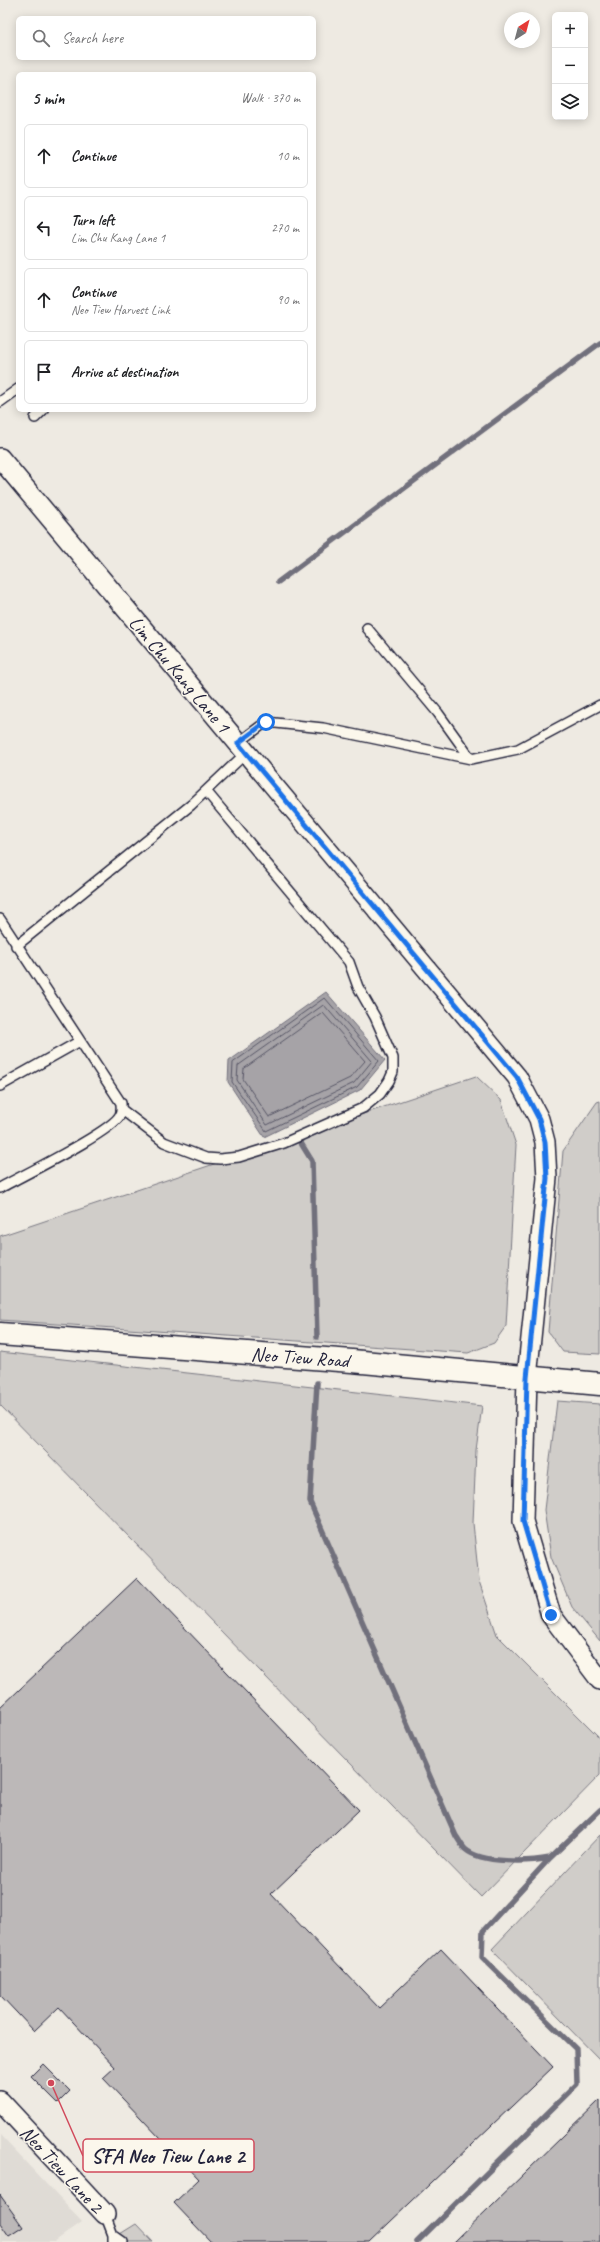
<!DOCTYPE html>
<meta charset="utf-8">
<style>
body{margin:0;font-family:Caveat,sans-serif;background:#f2f2f2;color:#202124}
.controls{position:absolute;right:12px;top:12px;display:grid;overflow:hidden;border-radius:6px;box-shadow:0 2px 10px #0003}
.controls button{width:36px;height:36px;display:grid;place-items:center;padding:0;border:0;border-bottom:1px solid #e0e0e0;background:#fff;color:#202124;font:20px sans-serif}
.compass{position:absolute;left:504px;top:12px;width:36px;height:36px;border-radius:50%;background:#fff;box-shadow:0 2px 10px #0003;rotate:36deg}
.stop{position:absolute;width:12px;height:12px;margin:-9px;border:3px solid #1a73e8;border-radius:50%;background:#fff}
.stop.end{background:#1a73e8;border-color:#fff;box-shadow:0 1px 4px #0008}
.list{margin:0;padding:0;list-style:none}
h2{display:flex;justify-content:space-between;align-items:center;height:52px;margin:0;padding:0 16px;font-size:17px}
h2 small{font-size:13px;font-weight:400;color:#757577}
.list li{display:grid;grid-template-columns:26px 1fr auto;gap:12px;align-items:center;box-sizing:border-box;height:64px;margin:0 8px 8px;padding:0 8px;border:1px solid #e0e0e0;border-radius:6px}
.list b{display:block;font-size:15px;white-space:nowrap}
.list p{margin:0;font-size:13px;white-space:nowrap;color:#757577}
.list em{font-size:13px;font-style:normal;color:#757577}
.icon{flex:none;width:22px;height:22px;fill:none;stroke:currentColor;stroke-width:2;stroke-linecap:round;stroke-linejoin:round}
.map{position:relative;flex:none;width:600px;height:2242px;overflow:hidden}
.search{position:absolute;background:#fff;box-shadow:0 2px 10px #0003;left:16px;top:16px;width:300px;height:44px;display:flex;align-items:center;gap:10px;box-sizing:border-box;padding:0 14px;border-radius:6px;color:#757577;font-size:15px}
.panel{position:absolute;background:#fff;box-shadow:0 2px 10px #0003;left:16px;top:72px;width:300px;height:340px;border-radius:6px}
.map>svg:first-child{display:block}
.built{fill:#dfdbd5}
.green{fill:#d0cdc9;stroke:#797882}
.water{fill:#a6a3a7;stroke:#716f7c}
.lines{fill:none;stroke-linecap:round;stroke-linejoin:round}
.shore{stroke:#575666;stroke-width:1}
.stream{stroke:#716f7c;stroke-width:5.5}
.building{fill:#bcb8b8;stroke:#22223b}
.service-casing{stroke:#22223b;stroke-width:12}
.minor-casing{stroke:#22223b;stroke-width:22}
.primary-casing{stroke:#22223b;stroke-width:25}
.service{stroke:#fbf7ec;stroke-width:9}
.minor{stroke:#fbf7ec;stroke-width:19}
.primary{stroke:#fbf7ec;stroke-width:22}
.route{stroke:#1a73e8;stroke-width:5}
.labels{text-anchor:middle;stroke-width:3;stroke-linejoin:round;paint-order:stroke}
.street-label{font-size:20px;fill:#22223b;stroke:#fbf7ec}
.leader{fill:none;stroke:#d1495b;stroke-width:1.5}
.callout-dot{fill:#d1495b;stroke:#fbf7ec;stroke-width:1.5}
.callout{fill:#fbf7ec;stroke:#d1495b;stroke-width:1.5}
.callout-label{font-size:21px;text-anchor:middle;font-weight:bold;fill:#22223b}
</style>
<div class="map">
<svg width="600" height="2242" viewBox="0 0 600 2242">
<rect width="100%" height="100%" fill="#eeeae2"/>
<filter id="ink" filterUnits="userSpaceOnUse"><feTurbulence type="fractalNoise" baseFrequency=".025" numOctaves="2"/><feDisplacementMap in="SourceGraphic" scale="8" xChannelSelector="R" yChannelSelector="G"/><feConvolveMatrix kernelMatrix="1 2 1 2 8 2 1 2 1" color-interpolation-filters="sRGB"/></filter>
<g filter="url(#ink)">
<!-- built -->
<path class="built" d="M0,2135L82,2222L54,2242H0Z"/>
<!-- green -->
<path class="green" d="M476,1076L501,1100L516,1145L506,1326L494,1343L468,1353L0,1320V1236Z
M600,1101V1354L563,1352L548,1332L563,1151L597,1102Z
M0,1352L482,1406L476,1450L473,1523L479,1581L497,1635L600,1738V1775L481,1897L0,1405Z
M557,1401L600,1404V1641L572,1607L551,1557L544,1510Z
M600,1835V2060L492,1949Z
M136,2224L153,2242H107Z"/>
<!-- water -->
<path class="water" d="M326,992L385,1060L360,1090L264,1137L228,1082L229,1061Z"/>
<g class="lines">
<!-- shore -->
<path class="shore" d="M325,998L379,1061L357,1087L266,1131L232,1082L233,1063Z
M324,1005L372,1061L354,1083L267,1125L237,1080L238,1066Z
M323,1013L365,1061L350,1078L269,1117L243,1079L244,1069Z"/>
<!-- stream -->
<path class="stream" d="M278,582L600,343
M299,1140L312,1161L317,1337
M317,1383L310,1502L456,1836C459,1840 462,1846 465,1849C482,1864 529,1862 550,1858
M417,2242L577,2084L576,2049L482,1957L483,1931L550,1858L600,1810"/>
</g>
<!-- building -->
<path class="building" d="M137,1578L359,1810L271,1894L379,2008L441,1949L553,2067L369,2242H211L174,2203L199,2179L103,2078L115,2067L59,2007L34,2031L0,1995V1708Z
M43,2064L70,2091L58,2103L31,2076Z
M600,2100V2242H454Z
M0,2195L23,2227L9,2236L0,2223Z"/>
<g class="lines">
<!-- service casing -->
<g class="service-casing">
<path id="service" d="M0,402L18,389
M35,418L43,410
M367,628L438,713L471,759
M238,743L266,722L323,728L471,759L518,749L600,705
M0,919L121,1103C121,1107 122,1111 120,1115C112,1132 21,1176 0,1188
M16,946L191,805L246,753
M0,1086L80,1041
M121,1109L164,1142L206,1158L220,1159L239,1157L284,1143L363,1108L380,1094L389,1081L393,1072V1058L375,1017L358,987L349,962L206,791
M105,2214L113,2235V2242
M113,2235L123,2242"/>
</g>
<!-- minor casing -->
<g class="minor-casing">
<path id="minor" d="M0,458L517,1077L539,1119L545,1142L547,1178L527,1378L523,1521L551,1615L600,1680
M0,2101L105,2214"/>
</g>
<!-- primary casing -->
<g class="primary-casing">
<path id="primary" d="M0,1334L352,1361L600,1384"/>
</g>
<!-- service -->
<use href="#service" class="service"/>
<!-- minor -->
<use href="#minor" class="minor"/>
<!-- primary -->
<use href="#primary" class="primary"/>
</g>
</g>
<g class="lines" filter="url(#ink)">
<!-- route -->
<path class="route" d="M266,722L238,743L517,1077L539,1119L545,1142L547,1178L527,1378L523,1521L551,1615"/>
</g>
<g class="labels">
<!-- street labels -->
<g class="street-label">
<text transform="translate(180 674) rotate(50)" y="7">Lim Chu Kang Lane 1</text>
<text transform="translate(300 1357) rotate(4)" y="7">Neo Tiew Road</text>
<text transform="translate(62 2169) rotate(47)" y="7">Neo Tiew Lane 2</text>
</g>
</g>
<!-- callouts -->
<path class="leader" d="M51 2083L83 2156"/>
<circle class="callout-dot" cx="51" cy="2083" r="4"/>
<rect class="callout" x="83" y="2139" width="171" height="33" rx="4"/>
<g class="callout-label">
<text x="168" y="2163">SFA Neo Tiew Lane 2</text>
</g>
</svg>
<div class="controls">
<button>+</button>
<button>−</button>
<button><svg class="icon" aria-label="layers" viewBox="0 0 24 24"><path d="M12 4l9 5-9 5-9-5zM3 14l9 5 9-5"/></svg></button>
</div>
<svg class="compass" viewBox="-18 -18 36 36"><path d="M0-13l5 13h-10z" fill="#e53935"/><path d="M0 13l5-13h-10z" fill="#757577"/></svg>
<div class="stop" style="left:266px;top:722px"></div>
<div class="stop end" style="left:551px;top:1615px"></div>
<div class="search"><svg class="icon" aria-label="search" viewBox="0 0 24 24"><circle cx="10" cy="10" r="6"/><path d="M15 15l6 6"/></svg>Search here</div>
<section class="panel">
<h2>5 min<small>Walk · 370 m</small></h2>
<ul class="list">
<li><svg class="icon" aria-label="ahead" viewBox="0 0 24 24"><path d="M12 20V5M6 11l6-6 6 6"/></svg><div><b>Continue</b></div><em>10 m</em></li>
<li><svg class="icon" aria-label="left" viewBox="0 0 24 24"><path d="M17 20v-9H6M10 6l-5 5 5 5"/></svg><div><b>Turn left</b><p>Lim Chu Kang Lane 1</p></div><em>270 m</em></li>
<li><svg class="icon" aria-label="ahead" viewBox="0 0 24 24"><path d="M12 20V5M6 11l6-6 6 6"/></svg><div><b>Continue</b><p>Neo Tiew Harvest Link</p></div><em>90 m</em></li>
<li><svg class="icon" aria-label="arrive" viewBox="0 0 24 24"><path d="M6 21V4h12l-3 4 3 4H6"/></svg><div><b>Arrive at destination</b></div></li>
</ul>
</section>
</div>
